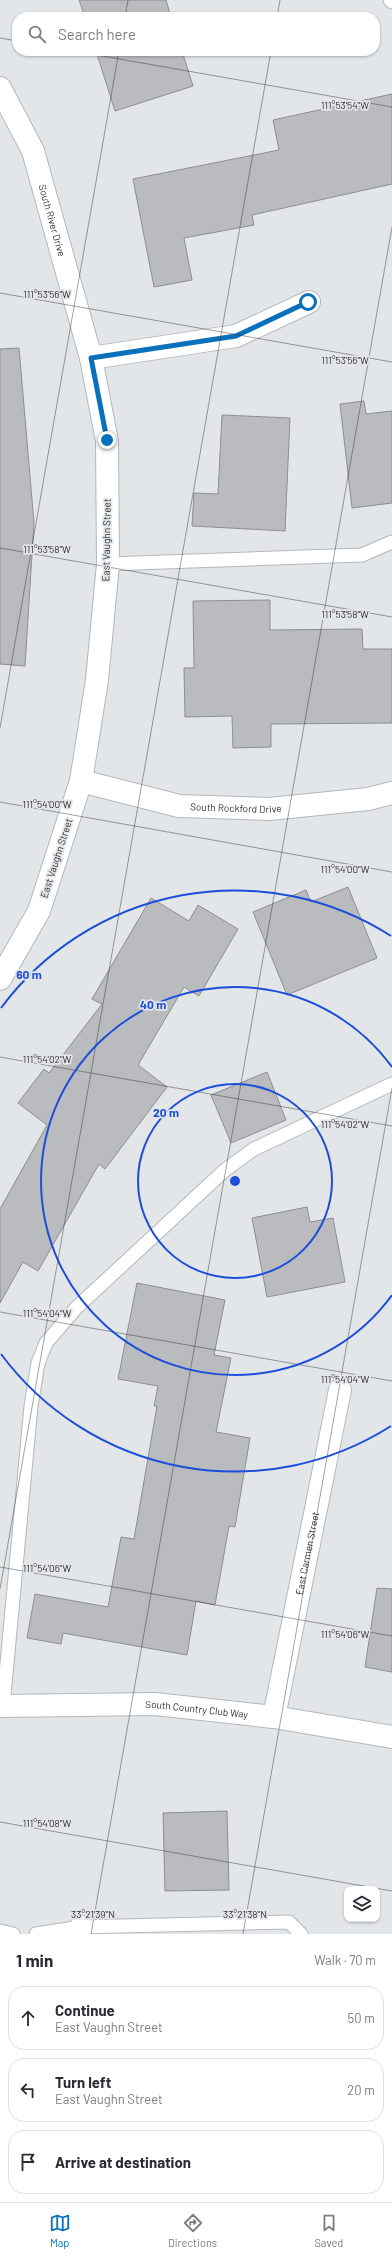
<!DOCTYPE html>
<meta charset="utf-8">
<style>
body{margin:0;font-family:Barlow,sans-serif;background:#f7f7f7;color:#2b2b33}
.controls{position:absolute;right:12px;bottom:12px;display:grid;overflow:hidden;border-radius:8px;box-shadow:0 1px 3px #0004}
.controls button{width:36px;height:36px;display:grid;place-items:center;padding:0;border:0;border-bottom:1px solid #e1e1e2;background:#fff;color:#2b2b33;font:20px sans-serif}
.stop{position:absolute;width:12px;height:12px;margin:-9px;border:3px solid #0970bb;border-radius:50%;background:#fff}
.stop.end{background:#0970bb;border-color:#fff;box-shadow:0 1px 4px #0008}
.list{margin:0;padding:0;list-style:none}
h2{display:flex;justify-content:space-between;align-items:center;height:52px;margin:0;padding:0 16px;font-size:17px}
h2 small{font-size:13px;font-weight:400;color:#7c7c81}
.list li{display:grid;grid-template-columns:26px 1fr auto;gap:12px;align-items:center;box-sizing:border-box;height:64px;margin:0 8px 8px;padding:0 8px;border:1px solid #e1e1e2;border-radius:16px}
.list b{display:block;font-size:15px;white-space:nowrap}
.list p{margin:0;font-size:13px;white-space:nowrap;color:#7c7c81}
.list em{font-size:13px;font-style:normal;color:#7c7c81}
.icon{flex:none;width:22px;height:22px;fill:none;stroke:currentColor;stroke-width:2;stroke-linecap:round;stroke-linejoin:round}
.map{position:relative;flex:none;width:392px;height:1934px;overflow:hidden}
.search{position:absolute;background:#fff;box-shadow:0 1px 3px #0004;left:12px;right:12px;top:12px;height:44px;display:flex;align-items:center;gap:10px;box-sizing:border-box;padding:0 14px;border-radius:16px;color:#7c7c81;font-size:15px}
.sheet{height:268px;background:#fff}
nav{display:flex;justify-content:space-around;align-items:center;box-sizing:border-box;height:56px;border-top:1px solid #e1e1e2;background:#fff;font-size:11px;color:#7c7c81}
nav a{display:grid;justify-items:center;gap:2px}
nav .on{color:#0970bb}
.map>svg:first-child{display:block}
.building{fill:#b9bbbe;stroke:#8c8e91}
.lines{fill:none;stroke-linecap:round;stroke-linejoin:round}
.lane-casing{stroke:#b5b7ba;stroke-width:15}
.street-casing{stroke:#b5b7ba;stroke-width:24}
.lane{stroke:#fff;stroke-width:13}
.street{stroke:#fff;stroke-width:22}
.route{stroke:#0970bb;stroke-width:5}
.ticks{fill:none;stroke:#2f3031;stroke-width:1;stroke-opacity:0.45}
.ring{fill:none;stroke:#1d4ed8;stroke-width:2}
.labels{text-anchor:middle;stroke-width:3.5;stroke-linejoin:round;paint-order:stroke}
.street-label{font-size:10px;fill:#2f3031;stroke:#e3e6e9}
.ticks-label{font-size:10px;text-anchor:middle;fill:#2f3031;stroke:#e3e6e9;stroke-width:3.5;stroke-linejoin:round;paint-order:stroke}
.centre{fill:#1d4ed8;stroke:#e3e6e9;stroke-width:2}
.ring-label{font-size:12px;text-anchor:middle;font-weight:bold;fill:#1d4ed8;stroke:#e3e6e9;stroke-width:3.5;stroke-linejoin:round;paint-order:stroke}
</style>
<div class="map">
<svg width="392" height="1934" viewBox="0 0 392 1934">
<rect width="100%" height="100%" fill="#e3e6e9"/>
<!-- building -->
<path class="building" d="M79,0H166L171,17H85Z
M96,51H182L193,86L115,111Z
M392,94V184L252,215L254,225L184,238L192,280L154,287L133,179L279,150L273,120Z
M19,348L34,523L25,666L0,664V349Z
M364,401L366,414L392,411V503L352,508L340,404Z
M222,415L290,418L285,531L192,526L194,493L218,494Z
M270,600V630L362,629L363,649H392V723L271,724V747L233,748L232,716L185,717L184,668H194L193,601Z
M348,887L377,958L287,995L253,912L306,890L311,902Z
M151,898L189,921L198,905L238,929L199,996L184,987L138,1065L167,1087L105,1169L99,1164L38,1271L23,1262L0,1303V1209L47,1125L18,1103L44,1069L49,1073L102,1004L92,999Z
M267,1072L286,1120L231,1143L211,1095Z
M307,1207L310,1222L333,1218L345,1282L267,1297L252,1218Z
M137,1283L225,1300L214,1355L231,1358L216,1432L250,1438L235,1527L229,1526L215,1605L196,1601L187,1655L63,1633L61,1644L27,1638L35,1594L108,1607L121,1537L134,1539L157,1406H154L158,1386L118,1379Z
M377,1588L392,1589V1672L365,1667Z
M227,1811L229,1890L165,1891L163,1813Z"/>
<g class="lines">
<!-- lane casing -->
<g class="lane-casing">
<path id="lane" d="M390,0L392,2
M108,564L362,555L392,542
M3,1706L31,1406L38,1363L46,1343L76,1308L225,1170L254,1149L392,1084
M0,1931L13,1934
M36,1934L81,1927L289,1922L301,1934"/>
</g>
<!-- street casing -->
<g class="street-casing">
<g id="street">
<path id="s1" d="M0,88L33,151L91,358L107,441L108,564L97,680L81,781L39,911L0,979"/>
<path d="M91,358L236,336L309,302"/>
<path id="s2" d="M81,781L179,806L269,809L368,799L392,793"/>
<path id="s3" d="M0,1706L155,1704L274,1717L392,1737"/>
<path id="s4" d="M274,1717L340,1390"/>
<path d="M80,1934L81,1927"/>
</g>
</g>
<!-- lane -->
<use href="#lane" class="lane"/>
<!-- street -->
<use href="#street" class="street"/>
</g>
<g class="lines">
<!-- route -->
<path class="route" d="M107,440L91,358L236,336L308,302"/>
</g>
<!-- ticks -->
<path class="ticks" d="M125,17L128,0M277,17L280,0M0,38L17,41M74,51L392,107M0,293L392,362M0,548L392,617M0,728L119,51M0,802L392,872M0,1057L392,1126M0,1312L392,1381M0,1567L392,1636M0,1589L271,51M0,1822L392,1891M91,1934L392,227M243,1934L392,1088"/>
<!-- distance rings -->
<g class="ring">
<circle cx="235" cy="1181" r="97"/>
<path d="M392 1295A194 194 0 1 1 392 1067"/>
<path d="M391 1426A291 291 0 0 1 1 1354M1 1008A291 291 0 0 1 391 936"/>
</g>
<g class="labels">
<!-- street labels -->
<g class="street-label">
<text dy="4" stroke="none"><textPath href="#s1" startOffset="143">South River Drive</textPath></text>
<text transform="translate(106 540) rotate(-89)" y="4">East Vaughn Street</text>
<text dy="4" stroke="none"><textPath href="#s2" startOffset="158">South Rockford Drive</textPath></text>
<text transform="translate(56 858) rotate(-72)" y="4">East Vaughn Street</text>
<text dy="4" stroke="none"><textPath href="#s4" startOffset="167">East Carmen Street</textPath></text>
<text dy="4" stroke="none"><textPath href="#s3" startOffset="197">South Country Club Way</textPath></text>
</g>
</g>
<g class="ticks-label">
<text x="345" y="109">111°53'54"W</text>
<text x="47" y="298">111°53'56"W</text>
<text x="345" y="364">111°53'56"W</text>
<text x="47" y="553">111°53'58"W</text>
<text x="345" y="618">111°53'58"W</text>
<text x="47" y="808">111°54'00"W</text>
<text x="345" y="873">111°54'00"W</text>
<text x="47" y="1063">111°54'02"W</text>
<text x="345" y="1128">111°54'02"W</text>
<text x="47" y="1317">111°54'04"W</text>
<text x="345" y="1383">111°54'04"W</text>
<text x="47" y="1572">111°54'06"W</text>
<text x="345" y="1638">111°54'06"W</text>
<text x="47" y="1827">111°54'08"W</text>
<text x="93" y="1918">33°21'39"N</text>
<text x="245" y="1918">33°21'38"N</text>
</g>
<circle cx="235" cy="1181" r="6" class="centre"/>
<g class="ring-label">
<text x="29" y="979">60 m</text>
<text x="153" y="1009">40 m</text>
<text x="166" y="1117">20 m</text>
</g>
</svg>
<div class="controls">
<button><svg class="icon" aria-label="layers" viewBox="0 0 24 24"><path d="M12 4l9 5-9 5-9-5zM3 14l9 5 9-5"/></svg></button>
</div>
<div class="stop" style="left:308px;top:302px"></div>
<div class="stop end" style="left:107px;top:440px"></div>
<div class="search"><svg class="icon" aria-label="search" viewBox="0 0 24 24"><circle cx="10" cy="10" r="6"/><path d="M15 15l6 6"/></svg>Search here</div>
</div>
<section class="sheet">
<h2>1 min<small>Walk · 70 m</small></h2>
<ul class="list">
<li><svg class="icon" aria-label="ahead" viewBox="0 0 24 24"><path d="M12 20V5M6 11l6-6 6 6"/></svg><div><b>Continue</b><p>East Vaughn Street</p></div><em>50 m</em></li>
<li><svg class="icon" aria-label="left" viewBox="0 0 24 24"><path d="M17 20v-9H6M10 6l-5 5 5 5"/></svg><div><b>Turn left</b><p>East Vaughn Street</p></div><em>20 m</em></li>
<li><svg class="icon" aria-label="arrive" viewBox="0 0 24 24"><path d="M6 21V4h12l-3 4 3 4H6"/></svg><div><b>Arrive at destination</b></div></li>
</ul>
</section>
<nav>
<a class="on"><svg class="icon" aria-label="map" viewBox="0 0 24 24"><path d="M3 6l6-2 6 2 6-2v14l-6 2-6-2-6 2zM9 4v14M15 6v14"/></svg>Map</a>
<a><svg class="icon" aria-label="directions" viewBox="0 0 24 24"><path d="M12 3l9 9-9 9-9-9zM9 14v-3h6M13 9l2 2-2 2"/></svg>Directions</a>
<a><svg class="icon" aria-label="saved" viewBox="0 0 24 24"><path d="M7 4h10v16l-5-4-5 4z"/></svg>Saved</a>
</nav>
